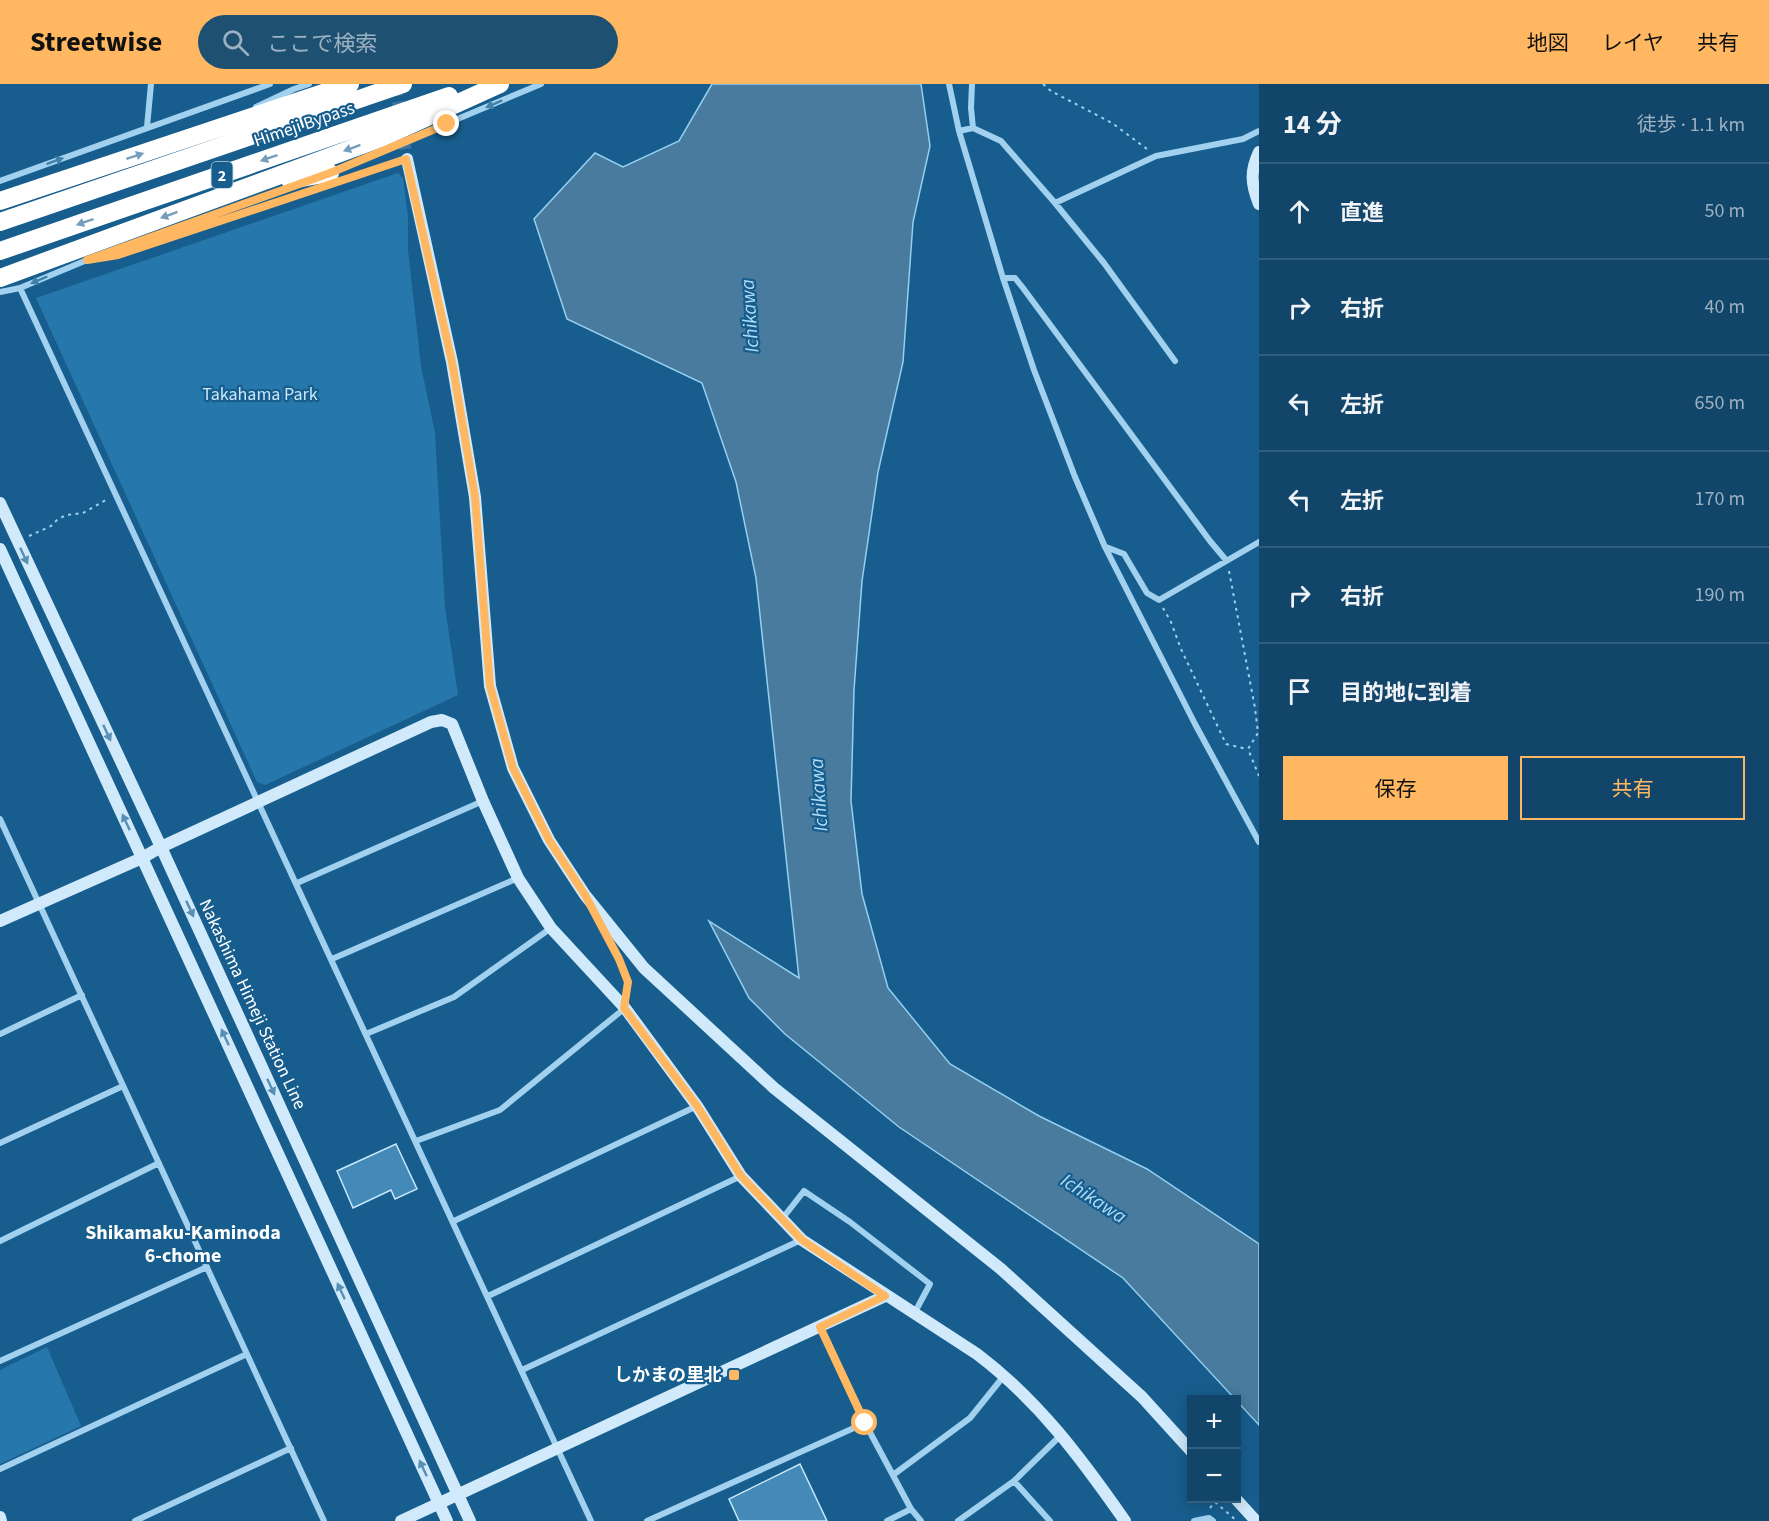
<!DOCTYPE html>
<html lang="ja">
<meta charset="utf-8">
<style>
body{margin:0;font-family:"Source Sans 3","Noto Sans JP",sans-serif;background:#1e5072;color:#f1f3f6}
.controls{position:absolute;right:18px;bottom:18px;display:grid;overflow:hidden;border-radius:0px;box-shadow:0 3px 15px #0003}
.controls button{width:54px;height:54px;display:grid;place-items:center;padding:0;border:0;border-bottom:2px solid #305e7e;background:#11466a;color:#f1f3f6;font:30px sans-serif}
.stop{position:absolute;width:18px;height:18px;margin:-14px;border:4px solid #ffb861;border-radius:50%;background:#fff}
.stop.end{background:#ffb861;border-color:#fff;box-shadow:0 2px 6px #0008}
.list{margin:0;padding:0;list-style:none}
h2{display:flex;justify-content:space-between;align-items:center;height:78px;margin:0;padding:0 24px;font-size:26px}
h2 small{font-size:20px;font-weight:400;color:#9cb1c1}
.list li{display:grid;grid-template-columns:39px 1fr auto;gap:18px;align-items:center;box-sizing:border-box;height:96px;padding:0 24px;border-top:2px solid #305e7e}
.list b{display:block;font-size:22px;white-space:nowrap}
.list em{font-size:20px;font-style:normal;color:#9cb1c1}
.actions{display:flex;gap:12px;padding:18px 24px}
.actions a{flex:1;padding:14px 0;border:2px solid #ffb861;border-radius:0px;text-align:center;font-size:21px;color:#ffb861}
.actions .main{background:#ffb861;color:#111}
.icon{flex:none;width:33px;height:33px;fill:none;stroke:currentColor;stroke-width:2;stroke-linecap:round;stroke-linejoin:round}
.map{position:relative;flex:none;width:1259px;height:1437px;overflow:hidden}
header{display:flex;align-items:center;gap:36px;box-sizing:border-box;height:84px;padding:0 30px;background:#ffb861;color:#111}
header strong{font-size:28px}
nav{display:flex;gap:33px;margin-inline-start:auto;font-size:21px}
.search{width:420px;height:54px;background:#1e5072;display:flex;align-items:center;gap:15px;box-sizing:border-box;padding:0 21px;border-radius:33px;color:#9cb1c1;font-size:22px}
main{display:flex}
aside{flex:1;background:#11466a}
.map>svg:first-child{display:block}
.green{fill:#2677ab}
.water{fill:#487b9d;stroke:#95cff2;stroke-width:1.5}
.building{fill:#448ab8;stroke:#c9e7fb;stroke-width:1.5}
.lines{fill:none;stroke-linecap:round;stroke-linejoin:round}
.secondary-tunnel{stroke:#3a769f;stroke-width:12;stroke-dasharray:12 6;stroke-linecap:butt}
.path{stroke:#a2d1ef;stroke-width:2;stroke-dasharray:3 4.5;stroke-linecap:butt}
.street{stroke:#a2d1ef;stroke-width:6}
.secondary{stroke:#d0e9fb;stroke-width:12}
.highway{stroke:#fff;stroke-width:18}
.oneway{fill:#4180ab}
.oneway2{fill:#749ebb}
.oneway3{fill:#588fb4}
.route{stroke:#ffb861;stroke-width:8}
.poi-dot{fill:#ffb861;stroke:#175e8e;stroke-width:2}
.labels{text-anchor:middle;stroke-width:4.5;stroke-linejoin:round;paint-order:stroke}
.shield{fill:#175e8e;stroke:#b9cfdd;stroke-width:1.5}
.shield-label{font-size:16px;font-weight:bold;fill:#fff}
.street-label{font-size:18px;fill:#fff;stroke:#175e8e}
.park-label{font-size:18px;fill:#c9e7fb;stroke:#175e8e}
.poi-label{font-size:18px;font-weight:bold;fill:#fff;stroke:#175e8e;text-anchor:end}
.water-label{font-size:20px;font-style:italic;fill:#aedbf7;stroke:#175e8e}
.neighbourhood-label{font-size:20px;font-weight:bold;fill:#fff;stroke:#175e8e}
</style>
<header>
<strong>Streetwise</strong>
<div class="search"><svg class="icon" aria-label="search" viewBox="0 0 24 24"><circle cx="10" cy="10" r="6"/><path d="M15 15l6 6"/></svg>ここで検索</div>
<nav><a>地図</a><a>レイヤ</a><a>共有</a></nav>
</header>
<main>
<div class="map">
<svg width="1259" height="1437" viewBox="0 0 1259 1437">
<rect width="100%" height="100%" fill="#175e8e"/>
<!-- green -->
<path class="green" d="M398,89L403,94L408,133V166L421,282L435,349L445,523L458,611L265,701L257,698L36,214Z
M47,1263L81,1342L0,1380V1286Z"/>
<!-- water -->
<path class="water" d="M712,0H921L930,62L913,138L903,278L878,388L862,497L854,606L851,717L862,810L888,904L950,980L1039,1032L1147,1085L1259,1160V1341L1123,1194L899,1043L785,950L749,914L709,837L799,894L756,494L736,398L702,299L567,235L534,135L595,69L623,83L679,57Z"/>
<!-- building -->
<path class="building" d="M396,1060L417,1105L395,1115L391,1106L353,1124L337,1087Z
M800,1380L827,1437H739L729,1415Z"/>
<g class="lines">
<!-- secondary-tunnel -->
<path class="secondary-tunnel" d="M395,0L407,75"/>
<!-- path -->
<path class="path" d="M1043,0L1051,7L1112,39L1147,65
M29,452L51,442L57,436L66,431L83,429L106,416
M1229,487L1255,624L1258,649L1248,665L1259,692
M1163,524L1171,538L1181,565L1226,660L1247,665
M1215,1418L1237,1437
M1210,1424L1215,1418L1212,1414"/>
<!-- street -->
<path class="street" d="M949,0L959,47L1003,194L1034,286L1075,393L1105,463L1195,640L1259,758
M972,0L971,24L973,44
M256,23L294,5L309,0
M147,43L151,0
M959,47L973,44L1001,57L1055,119L1156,72L1243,55L1259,47
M331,88L541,0
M0,97L270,0
M1055,119L1104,179L1175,277
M102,174L118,171L407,75
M1003,194H1015L1023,204L1210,457L1226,476
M20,204L591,1437
M0,208L20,204L87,176L293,102
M1106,463L1124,470L1147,509L1159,516L1259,458
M0,735L324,1437
M297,799L483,717
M332,875L518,794
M0,950L82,911
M366,950L454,913L551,844
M416,1057L500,1026L625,924L628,898L619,875L595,830
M0,1059L123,1002
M782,1135L804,1107L850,1138L930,1200L914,1230
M454,1137L697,1022
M0,1157L159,1079
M488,1212L741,1092
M820,1243L865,1339L911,1425L921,1437
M0,1277L207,1183
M522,1286L801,1156
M0,1385L247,1270
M893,1391L970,1334L1003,1293
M1014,1397L1050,1437
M135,1437L291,1364
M647,1437L865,1339
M887,1437L911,1425
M958,1437L1014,1397L1061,1351
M1194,1437L1209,1434L1213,1437"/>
<!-- secondary -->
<path class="secondary" d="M1259,68C1250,87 1251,100 1259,120
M407,75L452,278L475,413L490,602L513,684L549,756L585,811L644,884L774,1004L1001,1185L1142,1313L1192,1368
M0,419L161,763L470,1437
M0,465L447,1437
M0,837L142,774L161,763L431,638L442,636L452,640L483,717L518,794L551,844L625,924L697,1022L741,1092L802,1156L977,1270C1039,1317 1081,1374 1125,1437
M1235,1414L1256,1437
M0,1433L1,1437
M401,1437L885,1212"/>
<!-- highway -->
<path class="highway" d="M290,96L330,89
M0,117L350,0
M0,138L403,0
M0,167L449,12
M0,194L381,54L500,0"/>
</g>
<!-- one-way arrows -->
<defs><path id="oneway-solid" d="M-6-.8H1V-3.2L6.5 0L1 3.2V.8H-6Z" transform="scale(1.5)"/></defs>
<g class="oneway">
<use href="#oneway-solid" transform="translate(494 20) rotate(156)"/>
<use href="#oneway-solid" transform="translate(55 77) rotate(-20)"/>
<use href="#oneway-solid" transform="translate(39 196) rotate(157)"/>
</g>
<g class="oneway2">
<use href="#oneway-solid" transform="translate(352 64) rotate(160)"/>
<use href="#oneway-solid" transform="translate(135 72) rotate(-18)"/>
<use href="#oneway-solid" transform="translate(269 74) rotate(161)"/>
<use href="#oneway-solid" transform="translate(169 131) rotate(160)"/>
<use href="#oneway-solid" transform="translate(85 138) rotate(161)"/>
</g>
<g class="oneway3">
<use href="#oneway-solid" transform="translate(24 472) rotate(65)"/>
<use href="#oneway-solid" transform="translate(107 649) rotate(65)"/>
<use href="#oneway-solid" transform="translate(126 738) rotate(-115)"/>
<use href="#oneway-solid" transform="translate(190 825) rotate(65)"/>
<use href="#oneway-solid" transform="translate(225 953) rotate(-115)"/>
<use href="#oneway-solid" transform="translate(271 1003) rotate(65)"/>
<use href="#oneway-solid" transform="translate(341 1207) rotate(-115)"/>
<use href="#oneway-solid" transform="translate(423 1384) rotate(-115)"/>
</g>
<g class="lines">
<!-- route -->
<path class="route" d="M447,40L330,89L87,176L118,171L406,75L452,278L475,413L490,602L513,684L549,756L585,811L619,875L628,898L624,924L697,1022L741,1092L802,1156L885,1212L820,1243L865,1339"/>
</g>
<!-- markers -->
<rect class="poi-dot" x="728" y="1285" width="12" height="12" rx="3"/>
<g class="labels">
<!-- shield labels -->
<rect class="shield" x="211.5" y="78" width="21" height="26" rx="4.5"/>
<g class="shield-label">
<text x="222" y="97">2</text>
</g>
<!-- street labels -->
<g class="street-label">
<text transform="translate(304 40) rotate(-19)" y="6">Himeji Bypass</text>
<text transform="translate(253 920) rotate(65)" y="6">Nakashima Himeji Station Line</text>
</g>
<!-- park labels -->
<g class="park-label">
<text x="260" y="316">Takahama Park</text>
</g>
<!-- poi labels -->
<g class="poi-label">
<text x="722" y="1297">しかまの里北</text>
</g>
<!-- water labels -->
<g class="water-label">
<text transform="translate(749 232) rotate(-94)" y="7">Ichikawa</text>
<text transform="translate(818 711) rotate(-94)" y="7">Ichikawa</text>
<text transform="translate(1094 1114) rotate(33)" y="7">Ichikawa</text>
</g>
<!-- neighbourhood labels -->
<g class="neighbourhood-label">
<text x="183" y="1155">Shikamaku-Kaminoda<tspan x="183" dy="23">6-chome</tspan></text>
</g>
</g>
</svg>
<div class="controls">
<button>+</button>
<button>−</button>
</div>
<div class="stop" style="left:865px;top:1339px"></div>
<div class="stop end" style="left:447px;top:40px"></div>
</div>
<aside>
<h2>14 分<small>徒歩 · 1.1 km</small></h2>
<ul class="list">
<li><svg class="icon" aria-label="ahead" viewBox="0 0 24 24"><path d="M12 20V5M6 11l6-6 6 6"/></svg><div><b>直進</b></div><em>50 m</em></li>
<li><svg class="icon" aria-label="right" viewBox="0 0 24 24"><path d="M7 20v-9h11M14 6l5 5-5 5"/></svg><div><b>右折</b></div><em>40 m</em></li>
<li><svg class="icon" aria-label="left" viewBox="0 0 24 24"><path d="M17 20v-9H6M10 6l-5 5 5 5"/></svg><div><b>左折</b></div><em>650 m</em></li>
<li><svg class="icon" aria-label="left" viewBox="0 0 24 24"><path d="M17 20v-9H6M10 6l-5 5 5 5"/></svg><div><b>左折</b></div><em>170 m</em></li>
<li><svg class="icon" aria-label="right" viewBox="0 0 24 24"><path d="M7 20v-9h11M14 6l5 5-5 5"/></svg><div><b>右折</b></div><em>190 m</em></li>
<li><svg class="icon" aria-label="arrive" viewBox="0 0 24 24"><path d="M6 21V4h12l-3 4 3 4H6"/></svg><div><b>目的地に到着</b></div></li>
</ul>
<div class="actions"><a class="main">保存</a><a>共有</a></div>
</aside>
</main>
